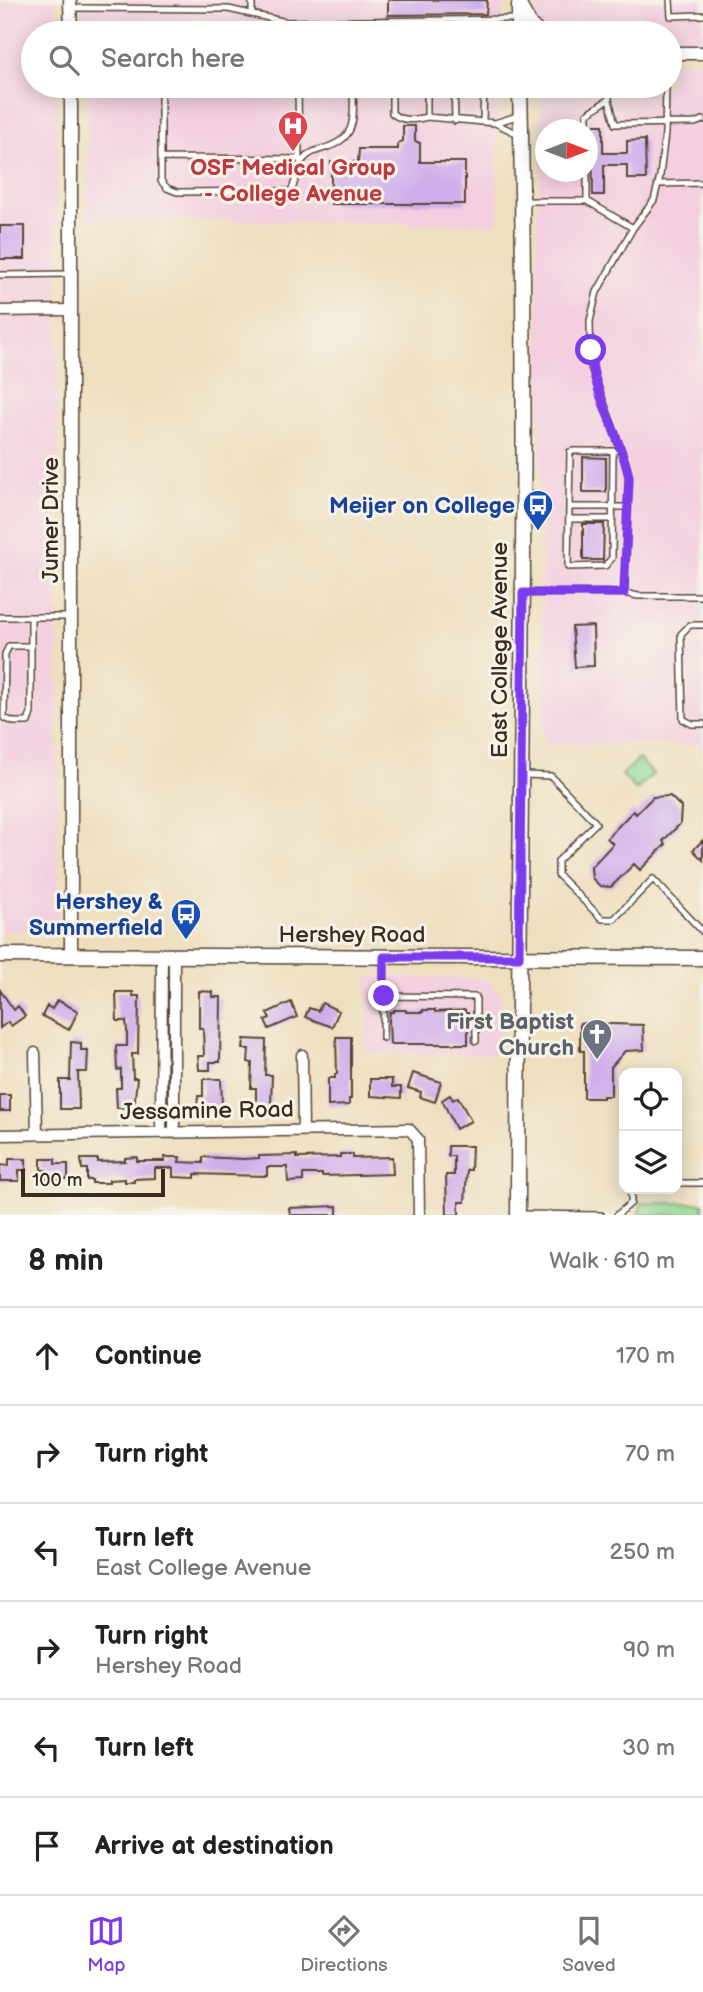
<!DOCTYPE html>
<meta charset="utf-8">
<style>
body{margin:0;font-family:"Balsamiq Sans",sans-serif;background:#f6f6f6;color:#222}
.controls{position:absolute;right:21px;bottom:21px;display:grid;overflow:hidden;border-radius:14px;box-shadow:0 4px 18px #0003}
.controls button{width:63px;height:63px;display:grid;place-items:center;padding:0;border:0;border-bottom:2px solid #e0e0e0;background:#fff;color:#222;font:35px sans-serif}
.compass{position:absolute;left:535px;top:119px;width:63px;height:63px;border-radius:50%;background:#fff;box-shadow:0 4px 18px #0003;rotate:90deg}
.scale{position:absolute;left:21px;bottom:18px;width:144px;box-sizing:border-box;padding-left:7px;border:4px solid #3b2a1e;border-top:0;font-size:19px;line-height:24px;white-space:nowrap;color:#3b2a1e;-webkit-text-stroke:5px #f7f3e8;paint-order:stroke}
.stop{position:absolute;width:21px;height:21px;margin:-16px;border:5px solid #7c3aed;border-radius:50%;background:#fff}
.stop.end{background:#7c3aed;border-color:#fff;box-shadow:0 2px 7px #0008}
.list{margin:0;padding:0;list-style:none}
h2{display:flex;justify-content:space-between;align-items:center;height:91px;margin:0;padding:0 28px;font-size:30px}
h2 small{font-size:23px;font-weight:400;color:#767676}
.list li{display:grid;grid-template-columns:46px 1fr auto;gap:21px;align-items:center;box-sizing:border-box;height:98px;padding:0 28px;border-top:2px solid #e0e0e0}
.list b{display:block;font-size:26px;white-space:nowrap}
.list p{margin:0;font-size:23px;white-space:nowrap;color:#767676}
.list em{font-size:23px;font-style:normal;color:#767676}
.icon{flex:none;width:38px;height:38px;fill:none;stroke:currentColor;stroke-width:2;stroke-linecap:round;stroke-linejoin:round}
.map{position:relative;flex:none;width:703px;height:1215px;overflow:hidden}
.search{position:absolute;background:#fff;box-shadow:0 4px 18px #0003;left:21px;right:21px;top:21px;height:77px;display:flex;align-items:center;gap:18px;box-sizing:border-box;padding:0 24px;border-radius:38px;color:#767676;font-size:26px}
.sheet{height:679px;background:#fff}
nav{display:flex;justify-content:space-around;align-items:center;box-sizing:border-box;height:98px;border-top:2px solid #e0e0e0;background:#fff;font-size:19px;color:#767676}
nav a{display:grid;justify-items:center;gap:4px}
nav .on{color:#7c3aed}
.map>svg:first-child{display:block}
.built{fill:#f3cfe0;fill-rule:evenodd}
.green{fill:#92da95;stroke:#66825a;stroke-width:2}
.building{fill:#cfaeeb}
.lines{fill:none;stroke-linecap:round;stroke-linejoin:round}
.service-casing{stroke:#564536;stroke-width:8}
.minor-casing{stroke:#564536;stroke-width:13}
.tertiary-casing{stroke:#564536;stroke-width:15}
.secondary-casing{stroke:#564536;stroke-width:17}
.service{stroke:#fff;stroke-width:5}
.minor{stroke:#fff;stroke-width:10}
.tertiary{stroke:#fff;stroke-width:12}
.secondary{stroke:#fff;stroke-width:14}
.route{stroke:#7c3aed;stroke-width:9}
.labels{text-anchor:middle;stroke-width:6;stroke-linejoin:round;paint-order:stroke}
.health-label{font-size:23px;font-weight:bold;fill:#be3a42;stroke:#f7f3e8}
.transit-label{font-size:23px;font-weight:bold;fill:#164399;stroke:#f7f3e8;text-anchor:end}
.street-label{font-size:23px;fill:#3b2a1e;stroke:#f7f3e8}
.worship-label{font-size:23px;font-weight:bold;fill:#5b616d;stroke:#f7f3e8;text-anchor:end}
</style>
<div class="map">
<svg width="703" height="1215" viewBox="0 0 703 1215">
<rect width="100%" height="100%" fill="#f7f3e8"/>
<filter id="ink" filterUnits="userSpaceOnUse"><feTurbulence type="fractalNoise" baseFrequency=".0143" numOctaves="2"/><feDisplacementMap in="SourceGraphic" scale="14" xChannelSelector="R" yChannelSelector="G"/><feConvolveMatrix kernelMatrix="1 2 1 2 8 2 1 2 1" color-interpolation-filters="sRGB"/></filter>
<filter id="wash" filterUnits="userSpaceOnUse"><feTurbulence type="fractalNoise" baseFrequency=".00686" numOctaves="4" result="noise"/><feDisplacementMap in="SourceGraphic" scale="28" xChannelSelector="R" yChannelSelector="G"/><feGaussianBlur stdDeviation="1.57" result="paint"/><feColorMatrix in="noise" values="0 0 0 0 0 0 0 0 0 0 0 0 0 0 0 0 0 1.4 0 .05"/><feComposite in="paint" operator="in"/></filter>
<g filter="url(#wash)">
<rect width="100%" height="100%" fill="#eedfbf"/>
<!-- built -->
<path class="built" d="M0,0H56V33H33V86H57L58,930L0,931Z
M82,0H504L502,33H81Z
M533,0H703V42L670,43V33H544L536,20Z
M670,62H703V745L544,743L537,225L542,157L541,90L543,86H670ZM546,130H588V172H546Z
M88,86H497L498,224L87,219Z
M367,977L488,979L499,993V1054L367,1053Z"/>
<!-- green -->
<path class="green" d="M639,759L653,774L636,790L622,775Z
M642,1203H703V1215H639Z"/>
<g id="blocks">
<!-- building -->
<path class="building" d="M388,0H487L486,14L388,15Z
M592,125H603V153H627V141L645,140L646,179H627V165H604V195H593Z
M403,126H415V141L420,143V162H465V204H331V162H358L359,149H398V143L403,141Z
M0,226H25V259H0Z
M583,457L606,458V492H583Z
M583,524H604L603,560H583Z
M593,626L594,666L575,667L572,627Z
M670,796L681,807L680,824L663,841L666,844L640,870L634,864L611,887L600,886L592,878L591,867L613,844L607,838L633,811L636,814L653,797Z
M703,840V860L693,850Z
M0,990L14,1010L18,1006L25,1016L11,1026L8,1022L0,1028Z
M199,991L213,992V997H221L220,1062H210V1070H199L198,1056H204L203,1028H199Z
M116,992H133V996H139L138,1054H132L133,1078H137L134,1108H117L116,1088H121V1069L117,1070L116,1046H127V1031L126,1021H117Z
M57,1000L78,1011L69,1030L42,1016L47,1006L52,1009Z
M291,1002L297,1017L269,1029L265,1020L270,1018L267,1013Z
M322,1003L339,1011L332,1027L305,1017L309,1008L318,1011Z
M394,1010H406V1012H423V1010H435V1012L465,1010V1013H468V1044H390L389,1020L390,1012H394Z
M580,1023L643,1025L644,1050L625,1051L611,1067V1096H603V1098H584V1051H580Z
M336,1037H351V1099H349V1105L328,1106V1078H335V1074H337Z
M244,1039L266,1040L265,1075H272L271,1106L256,1107V1088H251L252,1063L248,1062L249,1049H243Z
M71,1042L81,1043V1050H88L87,1072H78L79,1109H60V1080H70Z
M413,1073L441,1082L435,1102L420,1097L421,1092L408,1088Z
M203,1079H221L222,1107H197L198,1096H203Z
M370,1079H392V1087H401V1098L370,1096Z
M0,1095H10V1111H0Z
M450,1095L453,1100L458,1097L471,1121L456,1129L442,1100Z
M448,1146H472L471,1170H467L465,1202H459V1215H447L446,1175H454V1156H448Z
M340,1154H353V1158L392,1157L393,1174L322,1176V1174H303V1181L288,1182L287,1167H267V1176L195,1174V1178L173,1177V1168H155V1178L134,1179V1182H125V1179L109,1180V1183H92V1180H87V1169H82L81,1159H98V1162L125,1161V1158L137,1157V1161H165V1157H180L179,1162L203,1163V1157L243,1159L259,1158V1156L297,1155V1158L340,1157Z
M9,1159H26V1170H19V1181H0V1165L9,1166Z
M41,1159H55V1164H68V1179L46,1180V1170H41Z
M337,1206V1215H290L289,1208Z"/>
</g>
</g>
<g filter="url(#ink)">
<use href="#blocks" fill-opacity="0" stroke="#564536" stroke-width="2"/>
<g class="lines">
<!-- service casing -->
<g class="service-casing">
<path id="service" d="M670,0L671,16L703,15
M72,8L228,9L287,22L516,19
M252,14V0
M161,86V181L167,188L177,192L291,191C297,181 295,169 302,161C308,153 315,151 325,148C359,138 353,115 353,86
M298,86L299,160
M392,86V113C402,122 414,120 427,117
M427,86V117L495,123L520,115
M454,86L455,121
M610,86L609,99L615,124L695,123L703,120
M483,122L484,86
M495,123L520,135
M587,130V114L609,99
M161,158L299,159
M587,172V201
M658,184L703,183
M524,201H587L633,228
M0,275L70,274
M615,451H574L570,452L569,507H627
M569,507L568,567L605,566L612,558L613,451
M569,519H613
M525,593H624L638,596H703
M624,593L629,477L625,461L591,367L590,321L597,292L633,228L654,200L660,176L665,133L666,86
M0,617H71
M31,617V713L28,722H14L4,718L5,654L9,646H31
M703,625H690L681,634L683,719L692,724H703
M523,775L551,776L596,823L558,861V875L602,919H614L653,879L703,932
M384,996L476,997V1041
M383,1038L384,957
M677,1183H703
M521,1214L601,1215
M617,1215L631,1203V1189"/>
</g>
<!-- minor casing -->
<g class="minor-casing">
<path id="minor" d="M0,311L71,310
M35,1053L37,1134
M302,1055L303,1130
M161,1133L162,955
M174,1133V955
M0,1135L409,1129L418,1139L419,1215"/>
</g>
<!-- tertiary casing -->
<g class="tertiary-casing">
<path id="tertiary" d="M70,0L71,33
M670,53H703
M71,955V86"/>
</g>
<!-- secondary casing -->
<g class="secondary-casing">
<path id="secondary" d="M519,5L530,25L538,33
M519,8V33
M0,955L703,958
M518,1215C518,839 529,462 520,86"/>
</g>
<!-- service -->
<use href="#service" class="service"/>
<!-- minor -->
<use href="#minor" class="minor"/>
<!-- tertiary -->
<use href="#tertiary" class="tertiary"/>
<!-- secondary -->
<use href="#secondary" class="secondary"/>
</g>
</g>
<g class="lines" filter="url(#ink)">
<!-- route -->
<path class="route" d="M384,996V957H519L523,593H624L629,477C620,434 592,393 591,350"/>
</g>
<!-- icons -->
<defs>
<g id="hospital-pin" transform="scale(1.575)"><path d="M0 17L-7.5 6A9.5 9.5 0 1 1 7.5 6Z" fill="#e0444e" stroke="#f7f3e8"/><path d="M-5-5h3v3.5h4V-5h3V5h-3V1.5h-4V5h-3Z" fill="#fff"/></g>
<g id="bus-pin" transform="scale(1.575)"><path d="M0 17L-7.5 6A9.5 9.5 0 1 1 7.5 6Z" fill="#1a4fb4" stroke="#f7f3e8"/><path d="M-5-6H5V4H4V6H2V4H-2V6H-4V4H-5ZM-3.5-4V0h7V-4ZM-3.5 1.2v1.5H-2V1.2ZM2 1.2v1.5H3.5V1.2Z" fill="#fff"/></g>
<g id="church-pin" transform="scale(1.575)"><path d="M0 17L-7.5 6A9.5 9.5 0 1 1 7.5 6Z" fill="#6b7280" stroke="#f7f3e8"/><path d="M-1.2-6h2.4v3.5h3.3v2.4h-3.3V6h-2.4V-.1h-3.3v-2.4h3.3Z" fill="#fff"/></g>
</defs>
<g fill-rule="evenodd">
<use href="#hospital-pin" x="293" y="126"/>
<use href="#bus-pin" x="538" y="505"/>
<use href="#bus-pin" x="186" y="914"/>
<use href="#church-pin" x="597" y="1034"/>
</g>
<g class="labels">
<!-- health labels -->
<g class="health-label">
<text x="293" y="175">OSF Medical Group<tspan x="293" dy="26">- College Avenue</tspan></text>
</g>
<!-- transit labels -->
<g class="transit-label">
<text x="515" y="513">Meijer on College</text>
<text x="163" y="909">Hershey &amp;<tspan x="163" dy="26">Summerfield</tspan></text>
</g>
<!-- street labels -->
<g class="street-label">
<text transform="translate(50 520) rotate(-90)" y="8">Jumer Drive</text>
<text transform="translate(499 650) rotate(-90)" y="8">East College Avenue</text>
<text x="352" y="942">Hershey Road</text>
<text transform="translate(207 1110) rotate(-1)" y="8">Jessamine Road</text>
</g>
<!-- worship labels -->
<g class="worship-label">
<text x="574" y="1029">First Baptist<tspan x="574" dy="26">Church</tspan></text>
</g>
</g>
</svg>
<div class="controls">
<button><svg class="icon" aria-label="locate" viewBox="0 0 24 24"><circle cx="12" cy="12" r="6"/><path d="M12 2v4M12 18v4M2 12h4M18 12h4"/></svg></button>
<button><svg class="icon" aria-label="layers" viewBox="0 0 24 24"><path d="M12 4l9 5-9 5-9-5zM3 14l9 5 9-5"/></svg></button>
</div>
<svg class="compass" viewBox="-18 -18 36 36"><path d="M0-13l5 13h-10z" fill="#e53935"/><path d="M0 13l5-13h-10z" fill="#767676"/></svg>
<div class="scale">100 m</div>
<div class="stop" style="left:591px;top:350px"></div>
<div class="stop end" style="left:384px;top:996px"></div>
<div class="search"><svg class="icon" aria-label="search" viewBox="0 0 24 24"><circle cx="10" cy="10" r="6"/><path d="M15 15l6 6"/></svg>Search here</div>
</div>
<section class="sheet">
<h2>8 min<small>Walk · 610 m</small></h2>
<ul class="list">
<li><svg class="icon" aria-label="ahead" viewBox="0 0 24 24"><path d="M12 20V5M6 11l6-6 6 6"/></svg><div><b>Continue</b></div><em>170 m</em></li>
<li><svg class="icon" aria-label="right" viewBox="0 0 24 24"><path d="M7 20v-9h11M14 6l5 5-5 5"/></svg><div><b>Turn right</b></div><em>70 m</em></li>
<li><svg class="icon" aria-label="left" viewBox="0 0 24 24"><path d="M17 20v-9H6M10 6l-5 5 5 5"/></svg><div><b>Turn left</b><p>East College Avenue</p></div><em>250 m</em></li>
<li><svg class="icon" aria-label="right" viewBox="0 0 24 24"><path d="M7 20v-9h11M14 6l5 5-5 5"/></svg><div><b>Turn right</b><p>Hershey Road</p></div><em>90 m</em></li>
<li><svg class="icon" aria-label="left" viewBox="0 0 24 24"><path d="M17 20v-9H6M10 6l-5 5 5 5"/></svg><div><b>Turn left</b></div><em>30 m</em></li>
<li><svg class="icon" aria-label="arrive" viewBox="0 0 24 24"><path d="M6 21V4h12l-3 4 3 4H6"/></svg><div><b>Arrive at destination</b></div></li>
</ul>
</section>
<nav>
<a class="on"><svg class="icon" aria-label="map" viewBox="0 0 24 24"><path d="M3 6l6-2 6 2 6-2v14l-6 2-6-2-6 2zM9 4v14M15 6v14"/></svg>Map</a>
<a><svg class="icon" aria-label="directions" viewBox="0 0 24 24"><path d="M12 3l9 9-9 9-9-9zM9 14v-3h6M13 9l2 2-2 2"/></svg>Directions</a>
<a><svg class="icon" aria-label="saved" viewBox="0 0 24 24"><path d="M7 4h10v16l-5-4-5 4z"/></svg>Saved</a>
</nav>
